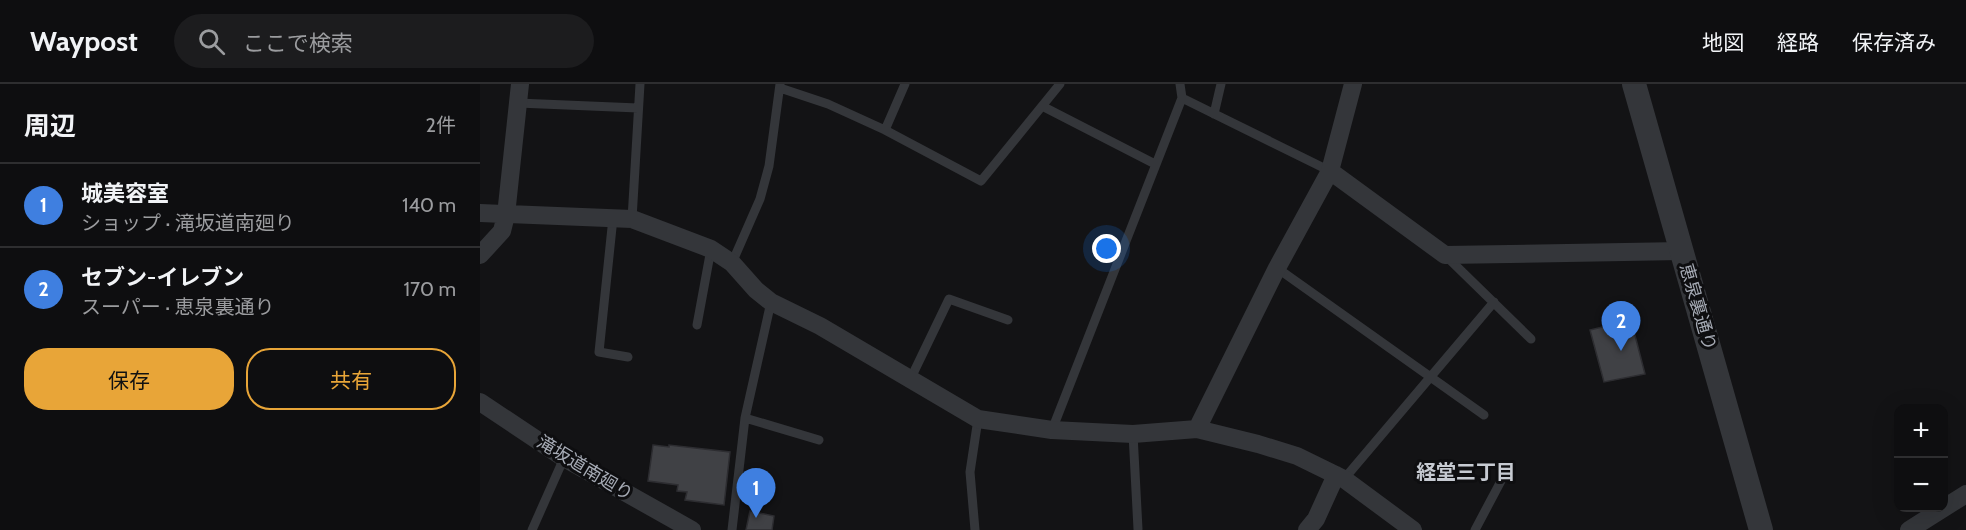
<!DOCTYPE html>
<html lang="ja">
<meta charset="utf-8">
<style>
body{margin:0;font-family:Cabin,"Noto Sans JP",sans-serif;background:#1c1c1e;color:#f1f3f6}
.controls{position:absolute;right:18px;bottom:18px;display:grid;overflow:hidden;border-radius:12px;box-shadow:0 6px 24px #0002}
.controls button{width:54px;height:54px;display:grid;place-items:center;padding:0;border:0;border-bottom:2px solid #2e2e30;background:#0e0e10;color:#f1f3f6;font:30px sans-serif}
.you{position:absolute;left:627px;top:165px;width:21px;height:21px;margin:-15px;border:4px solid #fff;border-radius:50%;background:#1a73e8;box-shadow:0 0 0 9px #1a73e833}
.badge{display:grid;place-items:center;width:39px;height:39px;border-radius:50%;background:#e8a538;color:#fff;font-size:20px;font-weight:700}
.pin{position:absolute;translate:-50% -50px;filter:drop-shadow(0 2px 3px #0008)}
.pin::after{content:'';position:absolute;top:32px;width:21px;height:18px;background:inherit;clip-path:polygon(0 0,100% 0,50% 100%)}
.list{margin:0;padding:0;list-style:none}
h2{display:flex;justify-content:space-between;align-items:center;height:78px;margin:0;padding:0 24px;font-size:26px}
h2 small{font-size:20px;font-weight:400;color:#9b9c9f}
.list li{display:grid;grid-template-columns:39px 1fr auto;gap:18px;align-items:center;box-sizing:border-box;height:84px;padding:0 24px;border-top:2px solid #2e2e30}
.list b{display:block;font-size:22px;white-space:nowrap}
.list p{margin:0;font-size:20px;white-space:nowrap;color:#9b9c9f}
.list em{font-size:20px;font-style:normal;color:#9b9c9f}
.actions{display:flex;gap:12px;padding:18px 24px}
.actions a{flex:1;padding:14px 0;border:2px solid #e8a538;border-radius:24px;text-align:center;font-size:21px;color:#e8a538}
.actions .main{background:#e8a538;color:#111}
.icon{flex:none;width:33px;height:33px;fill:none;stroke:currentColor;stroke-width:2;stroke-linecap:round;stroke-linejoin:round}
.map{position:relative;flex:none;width:1486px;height:446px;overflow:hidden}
header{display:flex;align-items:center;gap:36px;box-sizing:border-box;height:84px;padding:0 30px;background:#0e0e10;border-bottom:2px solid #2e2e30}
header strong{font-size:28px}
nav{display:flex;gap:33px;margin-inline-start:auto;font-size:21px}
.search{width:420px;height:54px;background:#1c1c1e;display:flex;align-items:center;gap:15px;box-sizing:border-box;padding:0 21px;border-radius:33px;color:#9b9c9f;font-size:22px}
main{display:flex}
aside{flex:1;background:#0e0e10}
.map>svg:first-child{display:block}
.building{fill:#404145;stroke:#2d2d31;stroke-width:1.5}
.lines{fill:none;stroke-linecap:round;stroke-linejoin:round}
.service{stroke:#34363a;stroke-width:9}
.minor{stroke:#34363a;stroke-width:18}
.tertiary{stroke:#34363a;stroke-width:24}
.labels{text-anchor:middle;stroke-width:6;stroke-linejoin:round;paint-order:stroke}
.street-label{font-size:18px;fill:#a6abb5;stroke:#0e0e10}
.neighbourhood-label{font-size:20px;font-weight:bold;fill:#c6cad1;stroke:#0e0e10}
</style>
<header>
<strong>Waypost</strong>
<div class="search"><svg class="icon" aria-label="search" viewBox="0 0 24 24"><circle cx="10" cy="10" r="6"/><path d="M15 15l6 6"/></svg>ここで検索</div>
<nav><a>地図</a><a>経路</a><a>保存済み</a></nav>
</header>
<main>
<aside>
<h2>周辺<small>2件</small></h2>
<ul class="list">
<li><span class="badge" style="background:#3f7fe0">1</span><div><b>城美容室</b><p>ショップ · 滝坂道南廻り</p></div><em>140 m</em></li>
<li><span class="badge" style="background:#3f7fe0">2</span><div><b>セブン-イレブン</b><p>スーパー · 恵泉裏通り</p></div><em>170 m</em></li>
</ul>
<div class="actions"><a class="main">保存</a><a>共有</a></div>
</aside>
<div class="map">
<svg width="1486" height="446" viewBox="0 0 1486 446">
<rect width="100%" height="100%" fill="#131315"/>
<!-- building -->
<path class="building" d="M1151,236L1165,290L1124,298L1110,246Z
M173,361L189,363V361L250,368L244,421L205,416L207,408L197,407L198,401L168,397Z
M270,427L294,432L292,446H266Z"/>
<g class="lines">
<!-- service -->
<path class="service" d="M700,0L702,14L850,87
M300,4L348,20L405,46L501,97L580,0
M38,19L158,24
M562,22L675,80
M734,30L741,0
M405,46L425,0
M133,134L119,268L148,273
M152,135L160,0
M967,173L1051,255
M252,179L280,115L289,82L300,0
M797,184L1004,331
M217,241L231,165
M430,296L469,215L528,236
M265,334L339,356
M572,346L702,14
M653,350L658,445
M864,395L1014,218
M52,446L84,374
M252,446L265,334L291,218
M495,446L490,388L498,335
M995,446L1021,397"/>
<!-- minor -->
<path class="minor" d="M850,87L965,171L1202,167
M0,129L152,135L231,165L252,179L276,206L291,218L340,242L498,335L572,346L653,350L717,345L778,360L817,372L864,395L933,446
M0,171L22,147L26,131L40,0
M0,318L84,374L212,446
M717,345L797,184L850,87L873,0
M827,446L836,435L856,391
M1429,446L1486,410"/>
<!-- tertiary -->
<path class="tertiary" d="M1154,0L1281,446"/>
</g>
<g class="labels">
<!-- street labels -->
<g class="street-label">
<text transform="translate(1218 223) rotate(74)" y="6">恵泉裏通り</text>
<text transform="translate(105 384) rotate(31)" y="6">滝坂道南廻り</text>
</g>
<!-- neighbourhood labels -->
<g class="neighbourhood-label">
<text x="986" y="395">経堂三丁目</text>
</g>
</g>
</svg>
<div class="controls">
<button>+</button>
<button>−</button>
</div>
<div class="you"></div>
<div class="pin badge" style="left:276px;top:434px;background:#3f7fe0">1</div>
<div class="pin badge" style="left:1141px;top:267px;background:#3f7fe0">2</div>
</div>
</main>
